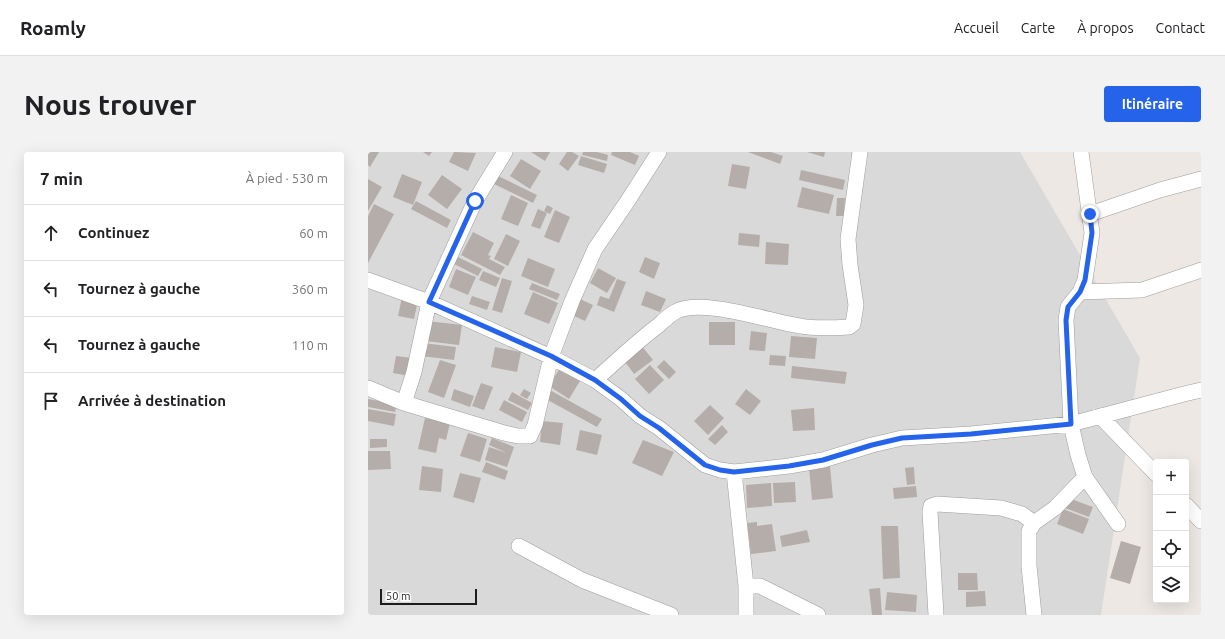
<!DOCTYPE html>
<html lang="fr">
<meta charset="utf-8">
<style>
body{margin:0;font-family:Ubuntu,sans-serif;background:#f2f2f2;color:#202124}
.controls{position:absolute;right:12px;bottom:12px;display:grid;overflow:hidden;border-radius:4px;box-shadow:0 4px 16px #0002}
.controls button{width:36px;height:36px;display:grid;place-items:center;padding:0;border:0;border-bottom:1px solid #e0e0e0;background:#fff;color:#202124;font:20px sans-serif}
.scale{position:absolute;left:12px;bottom:10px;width:97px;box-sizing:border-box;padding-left:4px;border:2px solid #1c1c1c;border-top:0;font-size:11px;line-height:14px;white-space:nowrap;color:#1c1c1c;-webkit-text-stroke:3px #fff;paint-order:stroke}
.stop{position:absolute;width:12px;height:12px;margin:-9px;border:3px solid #2563eb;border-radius:50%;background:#fff}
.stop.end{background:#2563eb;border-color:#fff;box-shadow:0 1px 4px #0008}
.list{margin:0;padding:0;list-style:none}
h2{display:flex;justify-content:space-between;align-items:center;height:52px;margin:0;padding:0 16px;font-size:17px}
h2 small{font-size:13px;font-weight:400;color:#757577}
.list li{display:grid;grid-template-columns:26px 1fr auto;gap:12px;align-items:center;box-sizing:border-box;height:56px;padding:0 16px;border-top:1px solid #e0e0e0}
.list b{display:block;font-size:15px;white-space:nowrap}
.list em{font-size:13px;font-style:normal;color:#757577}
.icon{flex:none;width:22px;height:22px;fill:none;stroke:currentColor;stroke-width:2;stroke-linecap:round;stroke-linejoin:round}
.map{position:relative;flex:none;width:833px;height:463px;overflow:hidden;border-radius:4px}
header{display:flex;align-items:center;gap:24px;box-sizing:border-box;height:56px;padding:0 20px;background:#fff;border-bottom:1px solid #e0e0e0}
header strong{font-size:19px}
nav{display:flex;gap:22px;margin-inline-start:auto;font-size:14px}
.intro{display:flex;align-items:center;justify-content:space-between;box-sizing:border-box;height:96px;padding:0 24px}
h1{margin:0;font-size:28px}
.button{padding:10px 18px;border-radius:4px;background:#2563eb;color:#fff;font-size:14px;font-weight:700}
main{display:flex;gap:24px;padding:0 24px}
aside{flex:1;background:#fff;border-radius:4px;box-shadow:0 4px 16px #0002}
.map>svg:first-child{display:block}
.residential{fill:#dad9da}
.building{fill:#b5ada9}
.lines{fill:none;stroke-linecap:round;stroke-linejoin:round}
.street-casing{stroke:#9d9d9d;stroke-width:16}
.street{stroke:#fff;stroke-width:15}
.route{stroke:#2563eb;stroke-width:5}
</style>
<header>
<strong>Roamly</strong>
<nav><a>Accueil</a><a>Carte</a><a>À propos</a><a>Contact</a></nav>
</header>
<div class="intro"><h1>Nous trouver</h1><a class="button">Itinéraire</a></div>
<main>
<aside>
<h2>7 min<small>À pied · 530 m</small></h2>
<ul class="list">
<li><svg class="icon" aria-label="ahead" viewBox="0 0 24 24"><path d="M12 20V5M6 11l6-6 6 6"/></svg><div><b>Continuez</b></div><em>60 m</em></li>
<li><svg class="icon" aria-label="left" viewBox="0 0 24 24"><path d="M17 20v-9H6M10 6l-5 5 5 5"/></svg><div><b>Tournez à gauche</b></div><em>360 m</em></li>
<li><svg class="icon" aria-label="left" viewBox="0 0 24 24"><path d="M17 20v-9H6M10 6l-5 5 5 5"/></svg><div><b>Tournez à gauche</b></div><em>110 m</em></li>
<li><svg class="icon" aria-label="arrive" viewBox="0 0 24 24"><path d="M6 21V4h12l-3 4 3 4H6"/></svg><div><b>Arrivée à destination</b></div></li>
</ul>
</aside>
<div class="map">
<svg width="833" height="463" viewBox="0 0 833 463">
<rect width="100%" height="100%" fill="#ede8e3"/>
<!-- residential -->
<path class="residential" d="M0,0H652L772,206L733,463H0Z"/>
<!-- building -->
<path class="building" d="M0,0H11L2,15L0,13Z
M55,0H64L61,4Z
M86,0L108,1L100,19L81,10Z
M163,0H182L177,9Z
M199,0H204L211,4L200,19L191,12Z
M215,0H229L240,3L239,9L214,3Z
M244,0H262L271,4L267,13L243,3Z
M380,0H403L415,4L412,12Z
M439,0H457L456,5Z
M213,4L239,12L236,21L210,13Z
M153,7L173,19L162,37L142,24Z
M364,12L382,15L378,37L360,34Z
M433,18L477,28L475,38L431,28Z
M34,22L54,30L45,53L25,45Z
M126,22L169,43L165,51L122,30Z
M74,23L94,37L79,57L60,43Z
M0,27L14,35L0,59Z
M434,35L466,43L461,62L429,55Z
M143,43L160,51L150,74L133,67Z
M469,46H477L476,64H468Z
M48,49L83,68L79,76L43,57Z
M6,52L26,62L0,111V64Z
M179,53L185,56L182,62L176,59Z
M170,57L179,61L172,77L163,74Z
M187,58L202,65L191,91L176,85Z
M105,80L126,91L120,103L123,104L121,107L137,115L132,123L93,103Z
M371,81L392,83L391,95L370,93Z
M138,82L152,89L140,114L126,107Z
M398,90L421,92L420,113L397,112Z
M90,105L114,117L110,124L86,112Z
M277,105L292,111L286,127L271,120Z
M160,106L187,117L180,135L153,124Z
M230,116L248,126L239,141L222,131Z
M88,117L108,125L100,143L81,135Z
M115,119L132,126L128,135L111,128Z
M134,126L144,129L134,161L124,158Z
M249,127L258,130L246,160L229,153L232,144L241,147Z
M164,131L192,142L189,148L161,137Z
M278,139L298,147L292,160L273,153Z
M165,140L190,151L181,172L156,162Z
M104,144L122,150L119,158L101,152Z
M34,145L50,148L46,167L30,164Z
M212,147L225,153L217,169L204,163Z
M59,169L94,173L91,193L57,189Z
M341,170H367V193H341Z
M383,179L399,181L397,199L381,198Z
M423,184L449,186L447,207L421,205Z
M55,191L88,195L86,208L53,204Z
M273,193L285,208L266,222L255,207Z
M127,195L153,200L149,220L123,215Z
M402,203L418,204L417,214L401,213Z
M28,204L44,206L41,224L25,221Z
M72,208L88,213L76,246L60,240Z
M296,208L308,220L301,227L289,215Z
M282,213L296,228L281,242L267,227Z
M424,214L479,220L477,232L423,226Z
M192,216L212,229L201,247L181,234Z
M113,231L125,235L116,258L104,254Z
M86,237L106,244L102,255L83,248Z
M156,237L163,241L159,247L152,243Z
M180,237L234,267L229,275L176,246Z
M378,237L393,249L382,263L367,252Z
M144,240L164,251L160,258L140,248Z
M0,247L29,252L27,260L0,255Z
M136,248L159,260L154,270L131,258Z
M342,253L356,266L340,283L326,269Z
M446,256L447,278L425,279L423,258Z
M0,257L28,262L26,274L0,269Z
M57,266L82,271L78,288L71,286L68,301L50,297Z
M174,269L195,271L192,293L172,290Z
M354,273L360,280L347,293L340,287Z
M212,278L234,283L229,303L208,298Z
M100,281L119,287L112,310L92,304Z
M124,286L146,295L139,315L117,308L121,295L139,301L121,293Z
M2,287H19V295L2,296Z
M275,288L306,300L294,324L264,311Z
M0,299H22L23,317L0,318Z
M118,310L140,319L137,328L114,320Z
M54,314L75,317L73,340L51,338Z
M462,314L465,346L444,348L441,316Z
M546,315L547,332L539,333L537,316Z
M92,321L113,326L106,351L85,345Z
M427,330L428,350L406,351L405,331Z
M403,331L404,354L379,356L378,333Z
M548,334L549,345L526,347L525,336Z
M700,346L725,355L721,365L697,356Z
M695,357L721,367L715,382L689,372Z
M389,370V374L404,372L408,399L383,402L379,371Z
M513,374H530L532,426L515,427Z
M439,378L442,390L414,395L412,384Z
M753,389L773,395L762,432L742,426Z
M590,421H609L610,438H590Z
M512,436L514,463H504L501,437Z
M617,439L618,454L598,455V440Z
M519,440L549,443L548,460L517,458Z"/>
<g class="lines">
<!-- street casing -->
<g class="street-casing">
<path id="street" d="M713,0L724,81L717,128L712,140L700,155L698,168L703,272L816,242L833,238
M722,62L792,38L833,27
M0,128L61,150L183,205L227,228L253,247L272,264L291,276L337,313L352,318L366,320L421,314L455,308L504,293L534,286L603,282L703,272L710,303L717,325L750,372
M712,140L774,138L833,118
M227,228C248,210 268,190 291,173C296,168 302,163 307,160C332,145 404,170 432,174C447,177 465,176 481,175L485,172L488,153L482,113L480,87L492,0
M0,236L36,251L136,281L150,284H162L167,273L183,205L204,149L227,97L259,50L291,0
M36,251L46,220L61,150L107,49L137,0
M732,264L788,322
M366,320L378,434V463
M818,353L833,369
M151,394L214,428L303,463
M378,434H392L450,463
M568,463L562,360L563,354L569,352L633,356L654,362L666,371
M666,463L661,414V379L666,371L687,356L717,325"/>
</g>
<!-- street -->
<use href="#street" class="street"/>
</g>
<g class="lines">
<!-- route -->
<path class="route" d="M107,49L61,150L183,204L227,228L253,247L272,264L291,276L337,313L352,318L366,320L421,314L455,308L504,293L534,286L603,282L703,272L698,168L700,155L712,140L717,128L724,81L722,62"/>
</g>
</svg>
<div class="controls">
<button>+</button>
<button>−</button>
<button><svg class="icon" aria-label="locate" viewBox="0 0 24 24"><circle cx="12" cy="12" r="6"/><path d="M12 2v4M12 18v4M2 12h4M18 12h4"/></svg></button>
<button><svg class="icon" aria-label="layers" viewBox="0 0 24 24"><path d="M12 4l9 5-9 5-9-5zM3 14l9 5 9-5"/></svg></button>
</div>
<div class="scale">50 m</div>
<div class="stop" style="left:107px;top:49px"></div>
<div class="stop end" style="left:722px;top:62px"></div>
</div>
</main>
